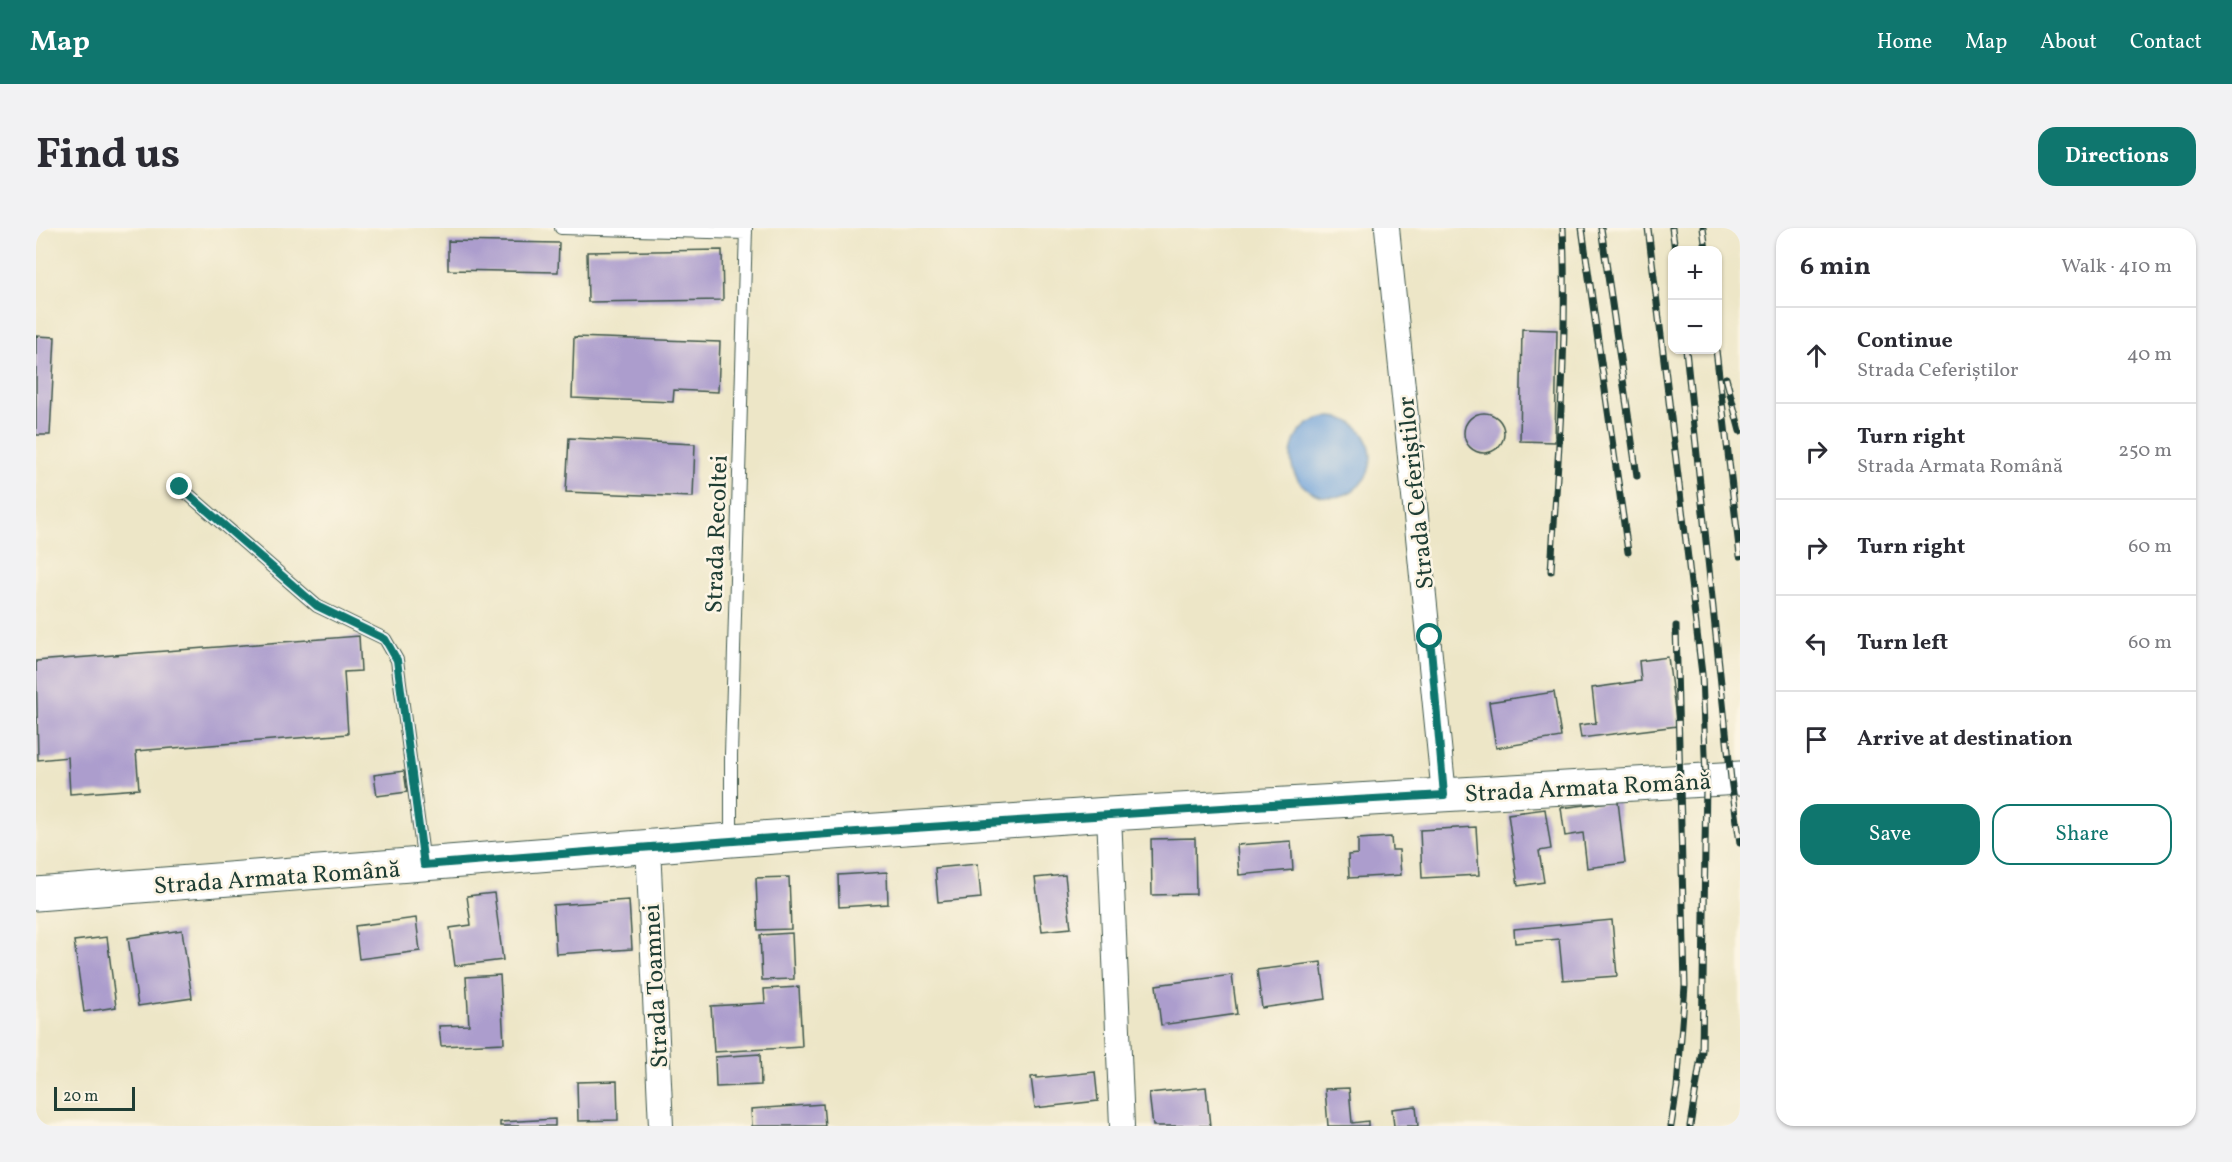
<!DOCTYPE html>
<meta charset="utf-8">
<style>
body{margin:0;font-family:Vollkorn,serif;background:#f2f2f3;color:#2b2b33}
.controls{position:absolute;right:18px;top:18px;display:grid;overflow:hidden;border-radius:12px;box-shadow:0 2px 4px #0004}
.controls button{width:54px;height:54px;display:grid;place-items:center;padding:0;border:0;border-bottom:2px solid #e1e1e2;background:#fff;color:#2b2b33;font:30px sans-serif}
.scale{position:absolute;left:18px;bottom:15px;width:81px;box-sizing:border-box;padding-left:6px;border:3px solid #1f3d34;border-top:0;font-size:16px;line-height:21px;white-space:nowrap;color:#1f3d34;-webkit-text-stroke:4px #fcf5e5;paint-order:stroke}
.stop{position:absolute;width:18px;height:18px;margin:-14px;border:4px solid #0f766e;border-radius:50%;background:#fff}
.stop.end{background:#0f766e;border-color:#fff;box-shadow:0 2px 6px #0008}
.list{margin:0;padding:0;list-style:none}
h2{display:flex;justify-content:space-between;align-items:center;height:78px;margin:0;padding:0 24px;font-size:26px}
h2 small{font-size:20px;font-weight:400;color:#7c7c81}
.list li{display:grid;grid-template-columns:39px 1fr auto;gap:18px;align-items:center;box-sizing:border-box;height:96px;padding:0 24px;border-top:2px solid #e1e1e2}
.list b{display:block;font-size:22px;white-space:nowrap}
.list p{margin:0;font-size:20px;white-space:nowrap;color:#7c7c81}
.list em{font-size:20px;font-style:normal;color:#7c7c81}
.actions{display:flex;gap:12px;padding:18px 24px}
.actions a{flex:1;padding:14px 0;border:2px solid #0f766e;border-radius:18px;text-align:center;font-size:21px;color:#0f766e}
.actions .main{background:#0f766e;color:#fff}
.icon{flex:none;width:33px;height:33px;fill:none;stroke:currentColor;stroke-width:2;stroke-linecap:round;stroke-linejoin:round}
.map{position:relative;flex:none;width:1704px;height:898px;overflow:hidden;border-radius:18px}
header{display:flex;align-items:center;gap:36px;box-sizing:border-box;height:84px;padding:0 30px;background:#0f766e;color:#fff}
header strong{font-size:28px}
nav{display:flex;gap:33px;margin-inline-start:auto;font-size:21px}
.intro{display:flex;align-items:center;justify-content:space-between;box-sizing:border-box;height:144px;padding:0 36px}
h1{margin:0;font-size:42px}
.button{padding:15px 27px;border-radius:18px;background:#0f766e;color:#fff;font-size:21px;font-weight:700}
main{display:flex;gap:36px;padding:0 36px}
aside{flex:1;background:#fff;border-radius:18px;box-shadow:0 2px 4px #0004}
.map>svg:first-child{display:block}
.water{fill:#6ea1d9;stroke:#466f86;stroke-width:1.5}
.building{fill:#ac9dcd}
.lines{fill:none;stroke-linecap:round;stroke-linejoin:round}
.service-casing{stroke:#3e564a;stroke-width:14}
.minor-casing{stroke:#3e564a;stroke-width:26}
.secondary-casing{stroke:#3e564a;stroke-width:35}
.service{stroke:#fff;stroke-width:12}
.minor{stroke:#fff;stroke-width:24}
.secondary{stroke:#fff;stroke-width:33}
.rail-casing{stroke:#1f3d34;stroke-width:7}
.rail{stroke:#fcf5e5;stroke-width:4.5;stroke-dasharray:14;stroke-linecap:butt}
.route{stroke:#0f766e;stroke-width:8}
.labels{text-anchor:middle;stroke-width:5;stroke-linejoin:round;paint-order:stroke}
.street-label{font-size:24px;fill:#1f3d34;stroke:#fcf5e5}
</style>
<header>
<strong>Map</strong>
<nav><a>Home</a><a>Map</a><a>About</a><a>Contact</a></nav>
</header>
<div class="intro"><h1>Find us</h1><a class="button">Directions</a></div>
<main>
<div class="map">
<svg width="1704" height="898" viewBox="0 0 1704 898">
<rect width="100%" height="100%" fill="#fcf5e5"/>
<filter id="ink" filterUnits="userSpaceOnUse"><feTurbulence type="fractalNoise" baseFrequency=".0167" numOctaves="2"/><feDisplacementMap in="SourceGraphic" scale="12" xChannelSelector="R" yChannelSelector="G"/><feConvolveMatrix kernelMatrix="1 2 1 2 8 2 1 2 1" color-interpolation-filters="sRGB"/></filter>
<filter id="wash" filterUnits="userSpaceOnUse"><feTurbulence type="fractalNoise" baseFrequency=".008" numOctaves="4" result="noise"/><feDisplacementMap in="SourceGraphic" scale="24" xChannelSelector="R" yChannelSelector="G"/><feGaussianBlur stdDeviation="1.35" result="paint"/><feColorMatrix in="noise" values="0 0 0 0 0 0 0 0 0 0 0 0 0 0 0 0 0 1.4 0 .05"/><feComposite in="paint" operator="in"/></filter>
<g filter="url(#wash)">
<rect width="100%" height="100%" fill="#ede6c7"/>
<!-- water -->
<path class="water" d="M1255 229a40 40 0 1 1 80 0a40 40 0 1 1-80 0Z"/>
<g id="blocks">
<!-- building -->
<path class="building" d="M412,13L523,15L522,44L412,42Z
M686,22L687,72L552,74L551,24Z
M1486,101L1521,102L1519,214L1484,213Z
M0,108L19,109L14,207H0Z
M538,109L684,114L682,164L638,162L637,174L536,170Z
M1428 205a20 20 0 1 1 40 0a20 20 0 1 1-40 0Z
M533,210L659,216L657,269L530,264Z
M323,408L325,443L308,444L312,506L100,523L103,561L34,566L32,529L2,532L0,433Z
M1632,429L1641,498L1545,510L1543,497L1560,495L1556,460L1605,453L1603,433Z
M1518,464L1525,509L1460,520L1453,474Z
M368,543L371,564L341,568L338,547Z
M1582,573L1589,635L1551,640L1547,605L1529,608L1525,580Z
M1509,581L1515,621L1503,623L1508,654L1482,658L1472,586Z
M1440,599L1443,647L1386,650L1384,602Z
M1355,609L1356,622H1363L1365,647L1313,650L1312,627L1322,626V611Z
M1159,610L1160,666L1116,667L1115,611Z
M1255,613L1257,642L1203,647L1201,617Z
M942,636L945,670L902,674L899,640Z
M851,644L852,676L803,679L802,647Z
M1029,647L1035,700L1006,703L999,650Z
M753,649L755,701L722,702L720,650Z
M458,665L467,732L419,738L414,700L435,697L431,668Z
M593,672L596,721L520,726L517,677Z
M380,690L384,723L323,731L319,698Z
M1576,692L1581,748L1527,752L1523,711L1479,715L1478,701Z
M146,702L156,770L102,778L92,710Z
M756,705L758,751L726,752L724,707Z
M71,709L80,779L48,784L38,713Z
M1285,734L1290,771L1226,780L1221,742Z
M464,747L468,815L405,818L403,798L433,797L430,749Z
M1196,747L1201,786L1125,797L1120,757Z
M763,759L766,819L678,824L675,778L729,775L728,761Z
M724,826L725,857L680,859L679,829Z
M1059,844L1062,873L999,880L995,849L1001,848V850Z
M581,853L582,892L542,893L541,854Z
M1170,859L1174,898H1117L1113,865Z
M1313,860L1316,895L1332,893V898H1292L1289,861Z
M787,876L789,898H716L715,881Z
M1380,878L1382,898H1358L1356,881Z
M519,891V898H464V894Z"/>
</g>
</g>
<g filter="url(#ink)">
<use href="#blocks" fill-opacity="0" stroke="#3e564a" stroke-width="1.5"/>
<g class="lines">
<!-- service casing -->
<g class="service-casing">
<path id="service" d="M525,0L710,5
M144,259L281,378L349,411L361,432L388,636
M695,611V527L710,0"/>
</g>
<!-- minor casing -->
<g class="minor-casing">
<path id="minor" d="M1351,0L1408,567
M1073,586L1086,898
M612,619L625,898"/>
</g>
<!-- secondary casing -->
<g class="secondary-casing">
<path id="secondary" d="M0,666L695,612L1073,586L1704,550"/>
</g>
<!-- service -->
<use href="#service" class="service"/>
<!-- minor -->
<use href="#minor" class="minor"/>
<!-- secondary -->
<use href="#secondary" class="secondary"/>
<!-- rail casing -->
<g class="rail-casing">
<path id="rail" d="M1546,0L1592,324
M1565,0L1601,248
M1612,0L1666,446L1670,553L1666,823L1654,898
M1636,0L1639,22
M1667,0L1670,22
M1650,122L1695,551L1704,615
M1680,122L1704,328
M1690,150L1704,203
M1515,343C1522,229 1532,114 1527,0
M1635,898L1641,860L1649,758L1640,398"/>
</g>
<!-- rail -->
<use href="#rail" class="rail"/>
</g>
</g>
<g class="lines" filter="url(#ink)">
<!-- route -->
<path class="route" d="M144,259L281,378L349,411L361,432L388,637C728,609 1068,586 1408,567L1394,409"/>
</g>
<g class="labels">
<!-- street labels -->
<g class="street-label">
<text transform="translate(1379 265) rotate(-96)" y="8">Strada Ceferiștilor</text>
<text transform="translate(680 306) rotate(-88)" y="8">Strada Recoltei</text>
<text transform="translate(1552 559) rotate(-3)" y="8">Strada Armata Română</text>
<text transform="translate(241 649) rotate(-4)" y="8">Strada Armata Română</text>
<text transform="translate(619 758) rotate(-93)" y="8">Strada Toamnei</text>
</g>
</g>
</svg>
<div class="controls">
<button>+</button>
<button>−</button>
</div>
<div class="scale">20 m</div>
<div class="stop" style="left:1394px;top:409px"></div>
<div class="stop end" style="left:144px;top:259px"></div>
</div>
<aside>
<h2>6 min<small>Walk · 410 m</small></h2>
<ul class="list">
<li><svg class="icon" aria-label="ahead" viewBox="0 0 24 24"><path d="M12 20V5M6 11l6-6 6 6"/></svg><div><b>Continue</b><p>Strada Ceferiștilor</p></div><em>40 m</em></li>
<li><svg class="icon" aria-label="right" viewBox="0 0 24 24"><path d="M7 20v-9h11M14 6l5 5-5 5"/></svg><div><b>Turn right</b><p>Strada Armata Română</p></div><em>250 m</em></li>
<li><svg class="icon" aria-label="right" viewBox="0 0 24 24"><path d="M7 20v-9h11M14 6l5 5-5 5"/></svg><div><b>Turn right</b></div><em>60 m</em></li>
<li><svg class="icon" aria-label="left" viewBox="0 0 24 24"><path d="M17 20v-9H6M10 6l-5 5 5 5"/></svg><div><b>Turn left</b></div><em>60 m</em></li>
<li><svg class="icon" aria-label="arrive" viewBox="0 0 24 24"><path d="M6 21V4h12l-3 4 3 4H6"/></svg><div><b>Arrive at destination</b></div></li>
</ul>
<div class="actions"><a class="main">Save</a><a>Share</a></div>
</aside>
</main>
